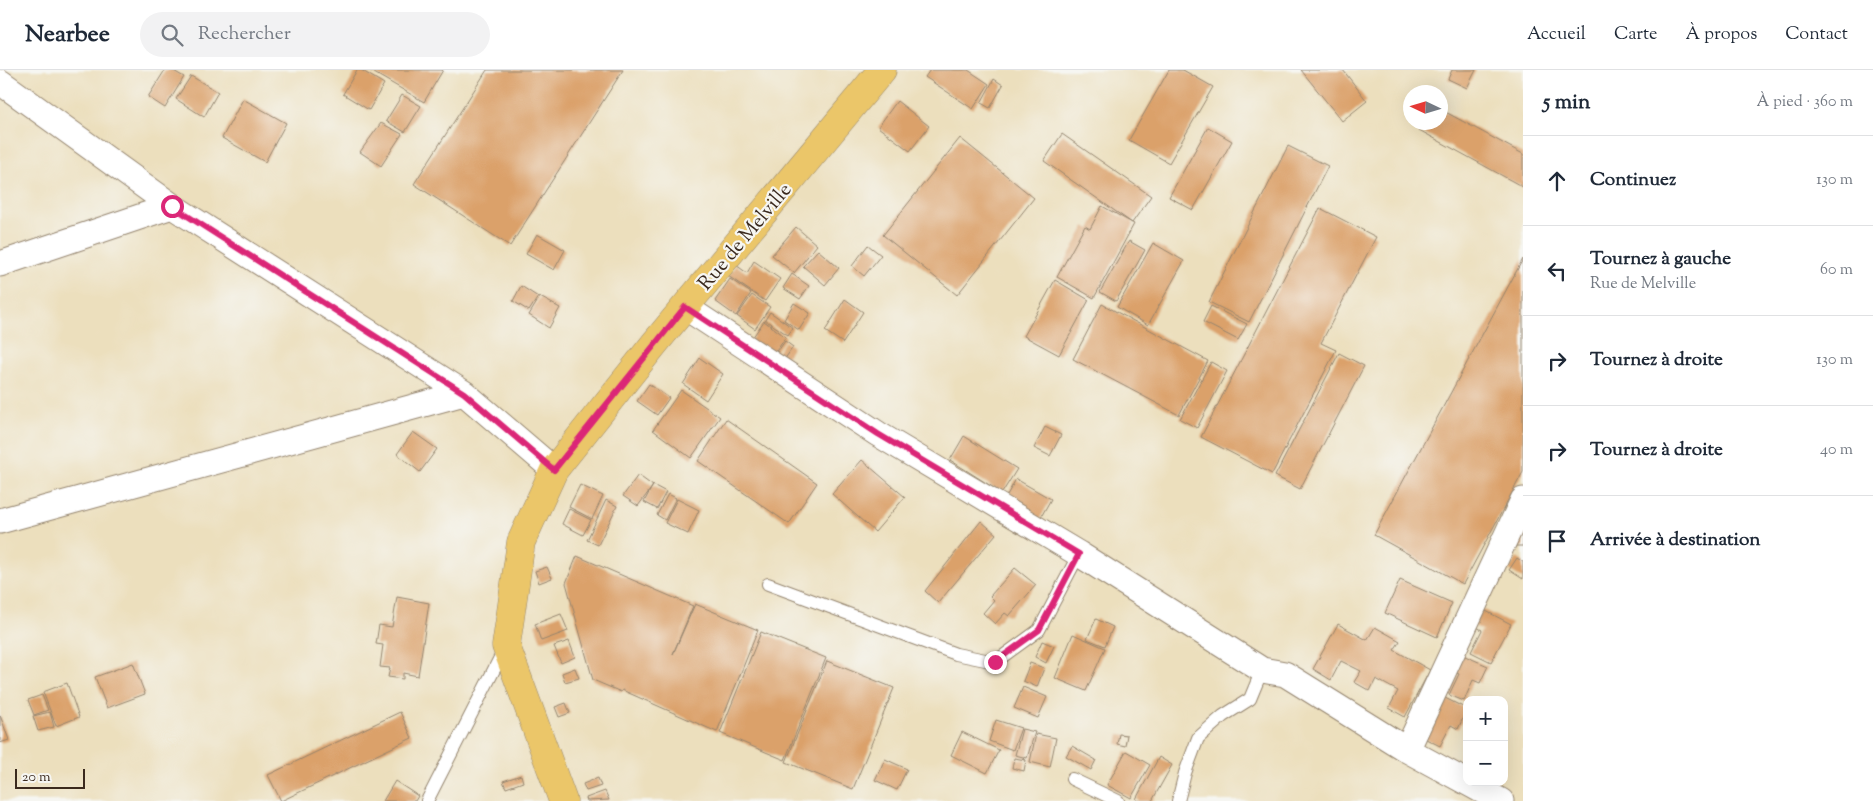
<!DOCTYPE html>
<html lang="fr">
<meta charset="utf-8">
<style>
body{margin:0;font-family:"Sorts Mill Goudy",serif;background:#f2f2f3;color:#1f2937}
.controls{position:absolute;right:15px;bottom:15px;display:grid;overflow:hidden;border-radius:10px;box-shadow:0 5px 20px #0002}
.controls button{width:45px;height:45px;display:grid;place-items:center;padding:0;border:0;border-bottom:1px solid #e0e1e3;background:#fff;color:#1f2937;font:25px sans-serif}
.compass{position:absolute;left:1403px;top:15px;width:45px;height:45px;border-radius:50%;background:#fff;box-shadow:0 5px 20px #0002;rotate:274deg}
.scale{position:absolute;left:15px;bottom:12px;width:70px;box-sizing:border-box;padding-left:5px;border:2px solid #3b2a1e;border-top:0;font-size:14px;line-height:18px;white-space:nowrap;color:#3b2a1e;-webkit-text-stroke:4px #f6f6f2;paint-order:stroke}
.stop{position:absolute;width:15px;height:15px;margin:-11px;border:4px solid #db2777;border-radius:50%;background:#fff}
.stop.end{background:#db2777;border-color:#fff;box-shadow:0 1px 5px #0008}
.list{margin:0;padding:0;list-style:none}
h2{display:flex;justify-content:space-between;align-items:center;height:65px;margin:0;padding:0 20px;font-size:21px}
h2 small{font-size:16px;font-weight:400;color:#747a83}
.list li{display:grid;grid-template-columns:32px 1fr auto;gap:15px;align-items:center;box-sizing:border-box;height:90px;padding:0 20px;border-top:1px solid #e0e1e3}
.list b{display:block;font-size:19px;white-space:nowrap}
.list p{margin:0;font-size:16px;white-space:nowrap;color:#747a83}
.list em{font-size:16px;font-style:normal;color:#747a83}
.icon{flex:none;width:28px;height:28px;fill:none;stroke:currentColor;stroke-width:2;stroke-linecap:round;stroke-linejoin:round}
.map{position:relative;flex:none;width:1523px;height:731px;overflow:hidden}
header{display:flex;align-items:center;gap:30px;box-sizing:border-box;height:70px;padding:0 25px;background:#fff;border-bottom:1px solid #e0e1e3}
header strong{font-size:24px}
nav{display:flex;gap:28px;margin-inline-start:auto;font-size:18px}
.search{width:350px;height:45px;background:#f2f2f3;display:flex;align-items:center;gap:12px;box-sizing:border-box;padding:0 18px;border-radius:28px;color:#747a83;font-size:19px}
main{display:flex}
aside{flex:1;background:#fff}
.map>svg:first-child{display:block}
.building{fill:#dba16a}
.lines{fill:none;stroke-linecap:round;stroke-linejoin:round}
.lane-casing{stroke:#94846e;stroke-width:14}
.street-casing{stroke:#94846e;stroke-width:27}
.primary-casing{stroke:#94846e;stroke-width:29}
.lane{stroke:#fff;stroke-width:12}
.street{stroke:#fff;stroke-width:25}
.primary{stroke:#ebc669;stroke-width:28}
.route{stroke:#db2777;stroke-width:6}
.labels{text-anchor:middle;stroke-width:4.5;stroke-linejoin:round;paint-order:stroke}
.street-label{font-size:20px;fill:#3b2a1e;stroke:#f6f6f2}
</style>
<header>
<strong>Nearbee</strong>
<div class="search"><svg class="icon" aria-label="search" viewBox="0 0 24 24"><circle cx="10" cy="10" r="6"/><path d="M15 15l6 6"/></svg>Rechercher</div>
<nav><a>Accueil</a><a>Carte</a><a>À propos</a><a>Contact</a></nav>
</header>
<main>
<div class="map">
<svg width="1523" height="731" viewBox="0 0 1523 731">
<rect width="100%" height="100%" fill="#f6f6f2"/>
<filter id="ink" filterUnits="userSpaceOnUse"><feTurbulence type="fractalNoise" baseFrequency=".02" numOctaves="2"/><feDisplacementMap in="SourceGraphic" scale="10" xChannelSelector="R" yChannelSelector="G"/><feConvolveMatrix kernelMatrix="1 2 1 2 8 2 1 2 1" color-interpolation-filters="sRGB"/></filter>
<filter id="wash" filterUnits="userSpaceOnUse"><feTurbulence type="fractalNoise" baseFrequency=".0096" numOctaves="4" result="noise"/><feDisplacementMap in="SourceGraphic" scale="20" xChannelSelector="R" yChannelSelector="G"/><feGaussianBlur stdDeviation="1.12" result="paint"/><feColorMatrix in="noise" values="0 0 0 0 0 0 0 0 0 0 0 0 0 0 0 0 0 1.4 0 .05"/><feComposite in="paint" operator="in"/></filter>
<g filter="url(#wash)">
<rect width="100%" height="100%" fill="#ecdfbd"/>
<g id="blocks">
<!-- building -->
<path class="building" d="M165,0H172L184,7L165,38L148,27Z
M357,0H361L384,14L369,40L343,24Z
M369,0H443L424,32Z
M487,0H623L510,176L414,114Z
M930,0H968L989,14L973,39L925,7Z
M1169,0H1183L1213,17L1169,93L1129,70Z
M1301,0H1343L1367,31L1342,51Z
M1452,0H1476L1467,18L1448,9Z
M191,6L218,22L204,47L176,29Z
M994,9L1003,15L990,38L981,33Z
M402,25L421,36L405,62L386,51Z
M243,29L286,53L265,92L222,68Z
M897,31L929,56L910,81L878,57Z
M1440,39L1523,84V117L1419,60L1423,52H1440Z
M381,53L402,64L381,96L360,82Z
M1208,57L1232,71L1193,140L1169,127Z
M1062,64L1151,126L1132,153L1044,91Z
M960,68L1034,128L957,225L883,165Z
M1288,76L1328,96L1249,252L1209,232Z
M1102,136L1134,154L1094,228L1057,207L1085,156L1090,159Z
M1320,138L1376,167L1321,273L1336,280L1272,404L1201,367Z
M796,157L817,175L794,203L772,185Z
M537,164L565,180L554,200L526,184Z
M1129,171L1145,180L1116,231L1100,222Z
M1153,173L1184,191L1148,255L1117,237Z
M868,175L881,185L864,206L852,196Z
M818,180L839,198L825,215L803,196Z
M1523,189V402L1463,514L1374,465Z
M754,191L780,209L765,231L728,206L736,195L747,203Z
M792,204L809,216L800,229L783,218Z
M730,209L751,223L736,246L715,231Z
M1055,210L1089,230L1059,285L1024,266Z
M521,216L538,227L529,241L513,231Z
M752,225L770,237L755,259L737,246Z
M540,227L560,238L549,258L529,245Z
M845,229L863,242L843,273L825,261Z
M794,233L810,243L799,260L784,250Z
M1102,234L1208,291L1179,345L1073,289Z
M1211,236L1247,254L1238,270L1203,252Z
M770,242L793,258L788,265L765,250Z
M764,251L786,267L770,290L748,274Z
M785,271L793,277L782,293L774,287Z
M1339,283L1364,296L1300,419L1275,406Z
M700,288L723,304L706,330L683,314Z
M1211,292L1227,301L1197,358L1180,349Z
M649,314L669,328L657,345L637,331Z
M681,320L720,347L691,388L653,360Z
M726,349L817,413L789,454L698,391Z
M1045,357L1061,365L1050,386L1034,378Z
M413,362L437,379L420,402L397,384Z
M964,366L1017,399L1002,423L950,390Z
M862,390L905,427L875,462L832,424Z
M638,405L653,416L638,436L623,426Z
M1016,409L1051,429L1037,454L1002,434Z
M580,415L603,426L592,449L569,437Z
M653,415L666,422L657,439L644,432Z
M668,424L676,428L665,450L657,445Z
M677,429L699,440L688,464L665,453Z
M606,430L617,436L598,475L587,470Z
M569,439L591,450L583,465L562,454Z
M981,451L996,464L938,533L925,521Z
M1511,462H1523V476H1511Z
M577,486L693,536L673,584L695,534L758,560L717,662L622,620L621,622L593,610L566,513Z
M1517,488L1523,492V509L1509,500Z
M547,497L552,508L539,513L535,501Z
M1015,498L1036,515L1009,546L1005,543L995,554L983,543L994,530L990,526Z
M1400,510L1452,533L1437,567L1385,543Z
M397,527L429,533L418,606L403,603V609L388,607L390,598L380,597L383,575L376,574L379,555L392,557Z
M1480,538L1511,554L1491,592L1471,582L1482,560L1471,554Z
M561,544L568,561L541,571L535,554Z
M1096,549L1113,557L1105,576L1087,569Z
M1338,554L1367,570L1375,557L1400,571L1394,580L1430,600L1405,647L1389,638L1398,621L1376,609L1370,621L1354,612L1361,601L1341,591L1331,610L1313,599Z
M761,562L826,588L785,690L720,663Z
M1073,564L1105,578L1086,621L1055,608Z
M569,571L575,587L561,593L554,576Z
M1042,571L1054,576L1046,593L1035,587Z
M1458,583L1488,596L1480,613L1473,610L1464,631L1449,625L1459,604L1450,600Z
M827,591L894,618L853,719L786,692Z
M133,593L145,624L107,638L95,607Z
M1030,593L1044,598L1037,617L1023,611Z
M575,598L579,608L565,612L562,603Z
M67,613L79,647L56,656L43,622Z
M1023,617L1047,627L1038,648L1014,638Z
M42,625L48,640L34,645L28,630Z
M1439,625L1467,639L1458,659L1451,655L1440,676L1424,668Z
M566,633L570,643L559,647L555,637Z
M50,642L54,657L38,661L33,646Z
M400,642L412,668L281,731L268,705Z
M0,645L9,670L0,673Z
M996,650L1021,658L1013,680L989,671Z
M1022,659L1035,662L1027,688L1015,685Z
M962,662L999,680L987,703L951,685Z
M1036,664L1056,668L1050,697L1030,692Z
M1119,664L1127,665L1125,676L1117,674Z
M1072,676L1096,690L1091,700L1066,686Z
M1126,681L1150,695L1131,728L1107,715Z
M1159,687L1172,695L1152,731H1139L1136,729Z
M1014,688L1026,690L1024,701L1012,698Z
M885,689L907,699L897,720L875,710Z
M521,705L523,712L506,718L503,711Z
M598,708L601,716L586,721L583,714Z
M395,711L418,726L415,731H383Z
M605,721L609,730L587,731L586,728Z"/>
</g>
</g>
<g filter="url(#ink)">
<use href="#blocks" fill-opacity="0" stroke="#94846e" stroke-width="1"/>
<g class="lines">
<!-- lane casing -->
<g class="lane-casing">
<path id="lane" d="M768,514L956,584L995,592L1039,560L1079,484
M1072,709L1118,731
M427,731L505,578
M1178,731L1185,703L1198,668L1223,646L1250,629L1262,600"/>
</g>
<!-- street casing -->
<g class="street-casing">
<path id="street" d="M0,12L172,136L464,323L554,400
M0,194L172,136
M685,237L878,364L1079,484L1262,600L1285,604L1407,680L1501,731
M0,451L464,323
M1407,680L1523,430"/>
</g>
<!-- primary casing -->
<g class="primary-casing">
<path id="primary" d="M563,731L506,576L521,472L554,400L655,273L882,0"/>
</g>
<!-- lane -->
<use href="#lane" class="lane"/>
<!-- street -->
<use href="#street" class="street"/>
<!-- primary -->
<use href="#primary" class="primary"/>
</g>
</g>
<g class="lines" filter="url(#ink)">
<!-- route -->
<path class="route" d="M172,136L464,323L554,400L685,237L878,364L1079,484L1039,560L995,592"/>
</g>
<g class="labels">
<!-- street labels -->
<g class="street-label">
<text transform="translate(744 166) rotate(-50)" y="7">Rue de Melville</text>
</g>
</g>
</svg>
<div class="controls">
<button>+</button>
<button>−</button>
</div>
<svg class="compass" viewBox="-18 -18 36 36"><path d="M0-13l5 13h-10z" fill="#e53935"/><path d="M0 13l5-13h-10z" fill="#747a83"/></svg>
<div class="scale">20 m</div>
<div class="stop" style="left:172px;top:136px"></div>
<div class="stop end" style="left:995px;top:592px"></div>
</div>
<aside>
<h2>5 min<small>À pied · 360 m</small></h2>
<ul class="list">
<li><svg class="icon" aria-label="ahead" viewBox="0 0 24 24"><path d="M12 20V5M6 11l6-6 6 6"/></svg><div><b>Continuez</b></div><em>130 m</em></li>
<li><svg class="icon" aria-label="left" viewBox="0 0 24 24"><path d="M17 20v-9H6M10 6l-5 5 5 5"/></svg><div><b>Tournez à gauche</b><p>Rue de Melville</p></div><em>60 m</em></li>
<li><svg class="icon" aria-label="right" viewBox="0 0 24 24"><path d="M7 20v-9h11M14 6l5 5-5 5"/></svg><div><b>Tournez à droite</b></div><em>130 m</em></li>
<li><svg class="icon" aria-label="right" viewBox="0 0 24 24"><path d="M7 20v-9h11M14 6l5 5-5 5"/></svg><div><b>Tournez à droite</b></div><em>40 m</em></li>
<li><svg class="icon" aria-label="arrive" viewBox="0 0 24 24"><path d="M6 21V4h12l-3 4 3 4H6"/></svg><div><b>Arrivée à destination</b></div></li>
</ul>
</aside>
</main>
